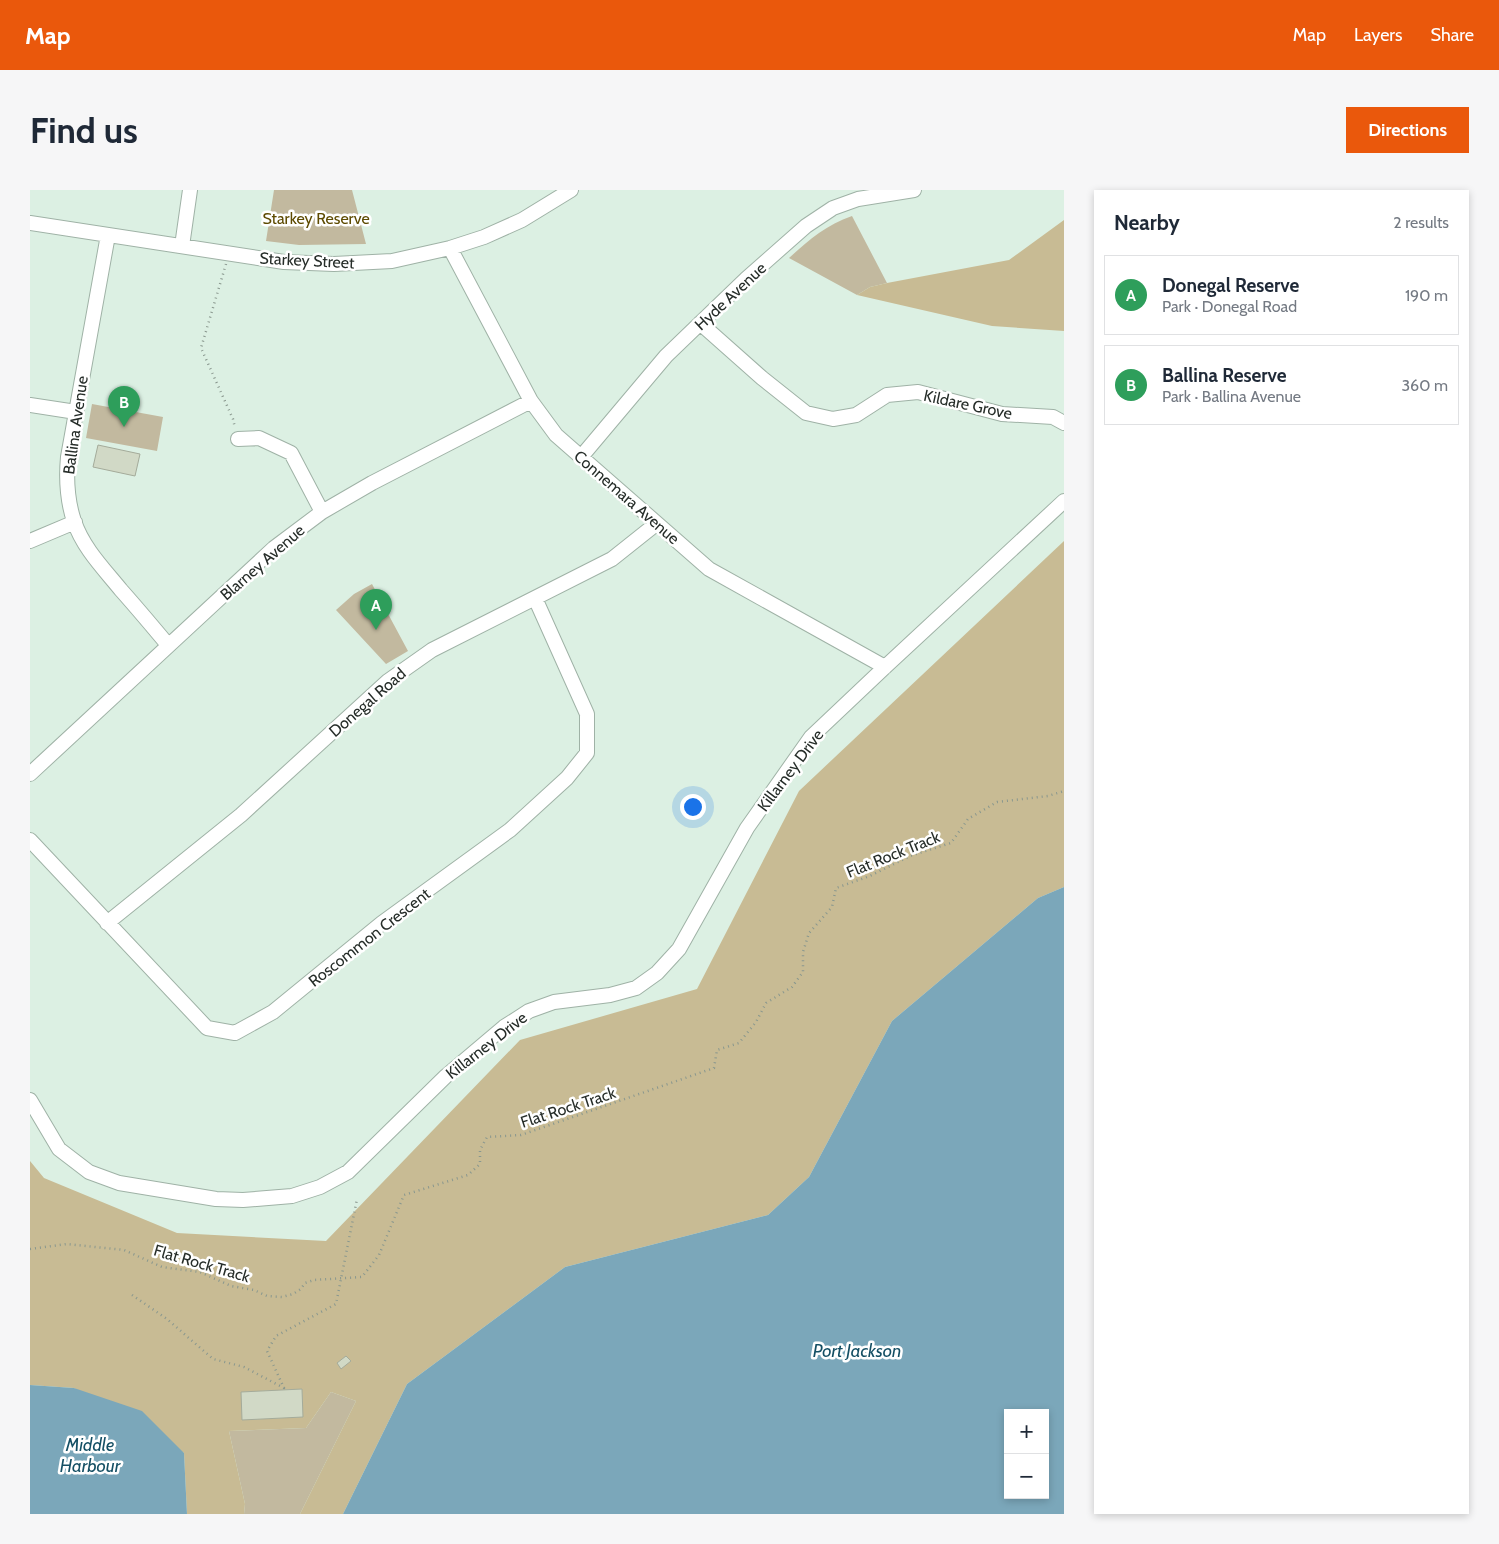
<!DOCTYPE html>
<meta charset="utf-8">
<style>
body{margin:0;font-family:Cabin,sans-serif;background:#f6f6f7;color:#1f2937}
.controls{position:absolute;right:15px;bottom:15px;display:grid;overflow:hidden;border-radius:0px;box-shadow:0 2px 8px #0003}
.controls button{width:45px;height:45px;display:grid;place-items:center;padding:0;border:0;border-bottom:1px solid #e0e1e3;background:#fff;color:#1f2937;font:25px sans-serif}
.you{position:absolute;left:662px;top:616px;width:18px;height:18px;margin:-12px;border:4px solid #fff;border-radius:50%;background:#1a73e8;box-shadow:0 0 0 8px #1a73e833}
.badge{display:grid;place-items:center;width:32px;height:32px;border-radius:50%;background:#ea580c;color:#fff;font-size:16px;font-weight:700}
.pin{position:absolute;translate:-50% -41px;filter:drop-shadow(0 1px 2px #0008)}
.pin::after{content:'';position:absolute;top:26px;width:18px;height:15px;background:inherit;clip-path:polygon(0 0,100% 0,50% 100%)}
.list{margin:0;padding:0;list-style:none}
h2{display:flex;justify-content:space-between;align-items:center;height:65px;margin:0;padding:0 20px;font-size:21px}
h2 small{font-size:16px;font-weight:400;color:#747a83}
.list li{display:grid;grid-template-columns:32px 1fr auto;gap:15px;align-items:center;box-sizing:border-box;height:80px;margin:0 10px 10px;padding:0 10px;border:1px solid #e0e1e3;border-radius:0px}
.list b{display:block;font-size:19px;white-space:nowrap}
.list p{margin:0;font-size:16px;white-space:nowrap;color:#747a83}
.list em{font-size:16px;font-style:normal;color:#747a83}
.map{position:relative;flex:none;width:1034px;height:1324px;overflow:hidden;border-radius:0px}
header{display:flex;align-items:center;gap:30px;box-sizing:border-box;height:70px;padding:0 25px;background:#ea580c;color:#fff}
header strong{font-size:24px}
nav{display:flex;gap:28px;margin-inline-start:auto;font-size:18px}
.intro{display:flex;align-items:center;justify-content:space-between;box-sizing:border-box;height:120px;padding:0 30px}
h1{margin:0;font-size:35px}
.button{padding:12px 22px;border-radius:0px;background:#ea580c;color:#fff;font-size:18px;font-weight:700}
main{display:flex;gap:30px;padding:0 30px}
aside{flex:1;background:#fff;border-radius:0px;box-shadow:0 2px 8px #0003}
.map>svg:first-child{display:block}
.green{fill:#c2b99f}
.forest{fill:#c8bb94}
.water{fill:#7ba7ba;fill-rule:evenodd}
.building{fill:#d1d9c6;stroke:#a4ab9a}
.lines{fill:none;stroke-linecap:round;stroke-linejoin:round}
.minor-casing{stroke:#9fb2a6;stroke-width:16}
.path{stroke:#89978e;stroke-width:2.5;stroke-dasharray:1 4;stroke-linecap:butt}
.minor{stroke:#fff;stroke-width:14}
.labels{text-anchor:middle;stroke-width:5;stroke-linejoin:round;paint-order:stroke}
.park-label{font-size:16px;fill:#5d4a01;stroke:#fff}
.street-label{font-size:16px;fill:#262d29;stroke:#fff}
.water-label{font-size:18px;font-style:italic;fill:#144f64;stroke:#fff}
</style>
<header>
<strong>Map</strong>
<nav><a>Map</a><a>Layers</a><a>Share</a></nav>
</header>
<div class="intro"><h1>Find us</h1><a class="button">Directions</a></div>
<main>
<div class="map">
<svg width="1034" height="1324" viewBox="0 0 1034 1324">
<rect width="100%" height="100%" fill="#dcf0e3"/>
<!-- green -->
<path class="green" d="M244,0H322L336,54L269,55L236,51Z
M822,26L857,93L840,97L827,105L759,68C779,50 796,35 822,26Z
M62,214L133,227L127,261L56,248Z
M342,394L378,461L356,474L306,420L324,404Z
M301,1202L326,1211L270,1324H214L215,1314L199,1241L276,1238Z"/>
<!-- forest -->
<path class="forest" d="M1034,30V141L962,136L827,105L840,97L857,93L979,70Z
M1034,351V697L1008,708L862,831L779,987L738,1025L535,1077L377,1194L313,1324H270L326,1211L301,1202L276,1238L199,1241L215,1314L214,1324H157L154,1263L44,1198L0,1195V971L14,988L147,1043L296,1051L490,850L667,799L769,601Z"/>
<!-- water -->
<path class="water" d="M1034,697V1324H313L377,1194L535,1077L738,1025L779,987L862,831L1008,708ZM978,1223H1015V1305H978Z
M0,1195L44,1198L112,1221L154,1263L157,1324H0Z"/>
<!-- building -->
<path class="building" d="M68,255L110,264L105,286L63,277Z
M316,1166L321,1171L311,1179L307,1173Z
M272,1199L273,1227L212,1230L211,1202Z"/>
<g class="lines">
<!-- minor casing -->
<g class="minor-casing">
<path id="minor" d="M0,33L254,72L304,74L362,71L420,58L454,47L492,30L541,0
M78,45L38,267C36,289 37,310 44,331C53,358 74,379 91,400C107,418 123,437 138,455
M152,56L160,0
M420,58L501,211L526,245L679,379L855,477
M670,133L732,188L776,223L803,229L826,225L857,205L888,202L972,224L1023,227L1034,233
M0,215L46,222
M208,249L229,248L261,263L292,322
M551,267L636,166L716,89L776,36L803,18L828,9L884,0
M0,351L45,332
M0,584L244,358L292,322L342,293L501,211
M0,650L177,838L205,843L243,822L352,733L480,640L537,588L557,563V524L505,408
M77,733L211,625L358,491L402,460L582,369L626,334
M0,910L29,959L59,982L89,993L186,1009L213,1010L262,1006L290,997L318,982L416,886L474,837L499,821L524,812L580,805L606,798L627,783L649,759L717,638L781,547L855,477L1034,311"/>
</g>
<!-- path -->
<path class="path" d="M196,74L171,158L203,229L205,238
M0,1059L37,1054L94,1060L132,1077L170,1082L201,1096L224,1100L237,1106L252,1107L263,1104L271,1099L275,1093L284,1090L332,1087L349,1065L374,1005L438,985L450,974V960L457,947L491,945L684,878L687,860L709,853L726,832L736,813L762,797L773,782V762L779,743L802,717L806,698L840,686L880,666L921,653L938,629L967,612L1018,606L1034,601
M102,1105L137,1129L183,1169L214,1177L254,1198L237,1161L246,1146L306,1114L327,1009"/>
<!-- minor -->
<use href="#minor" class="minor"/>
</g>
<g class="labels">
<!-- park labels -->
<g class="park-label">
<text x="286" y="34">Starkey Reserve</text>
</g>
<!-- street labels -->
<g class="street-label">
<text transform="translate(277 70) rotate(3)" y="6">Starkey Street</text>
<text transform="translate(700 106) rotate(-43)" y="6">Hyde Avenue</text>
<text transform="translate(938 214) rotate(12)" y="6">Kildare Grove</text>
<text transform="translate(45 235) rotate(-82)" y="6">Ballina Avenue</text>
<text transform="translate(597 307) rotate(41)" y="6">Connemara Avenue</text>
<text transform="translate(232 372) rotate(-41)" y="6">Blarney Avenue</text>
<text transform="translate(337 512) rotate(-41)" y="6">Donegal Road</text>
<text transform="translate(760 580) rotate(-53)" y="6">Killarney Drive</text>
<text transform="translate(863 664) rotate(-22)" y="6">Flat Rock Track</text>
<text transform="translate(339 747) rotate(-38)" y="6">Roscommon Crescent</text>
<text transform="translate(456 855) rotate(-38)" y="6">Killarney Drive</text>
<text transform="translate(538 917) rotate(-18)" y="6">Flat Rock Track</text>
<text transform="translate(172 1073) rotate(16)" y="6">Flat Rock Track</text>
</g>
<!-- water labels -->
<g class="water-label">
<text x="827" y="1167">Port Jackson</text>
<text x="60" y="1261">Middle<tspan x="60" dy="21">Harbour</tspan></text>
</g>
</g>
</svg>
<div class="controls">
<button>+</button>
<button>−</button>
</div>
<div class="you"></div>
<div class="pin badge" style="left:346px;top:440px;background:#2e9e5b">A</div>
<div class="pin badge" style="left:94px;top:237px;background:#2e9e5b">B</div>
</div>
<aside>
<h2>Nearby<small>2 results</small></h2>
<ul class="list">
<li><span class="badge" style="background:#2e9e5b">A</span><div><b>Donegal Reserve</b><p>Park · Donegal Road</p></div><em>190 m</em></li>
<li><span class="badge" style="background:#2e9e5b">B</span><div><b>Ballina Reserve</b><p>Park · Ballina Avenue</p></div><em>360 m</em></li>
</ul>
</aside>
</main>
